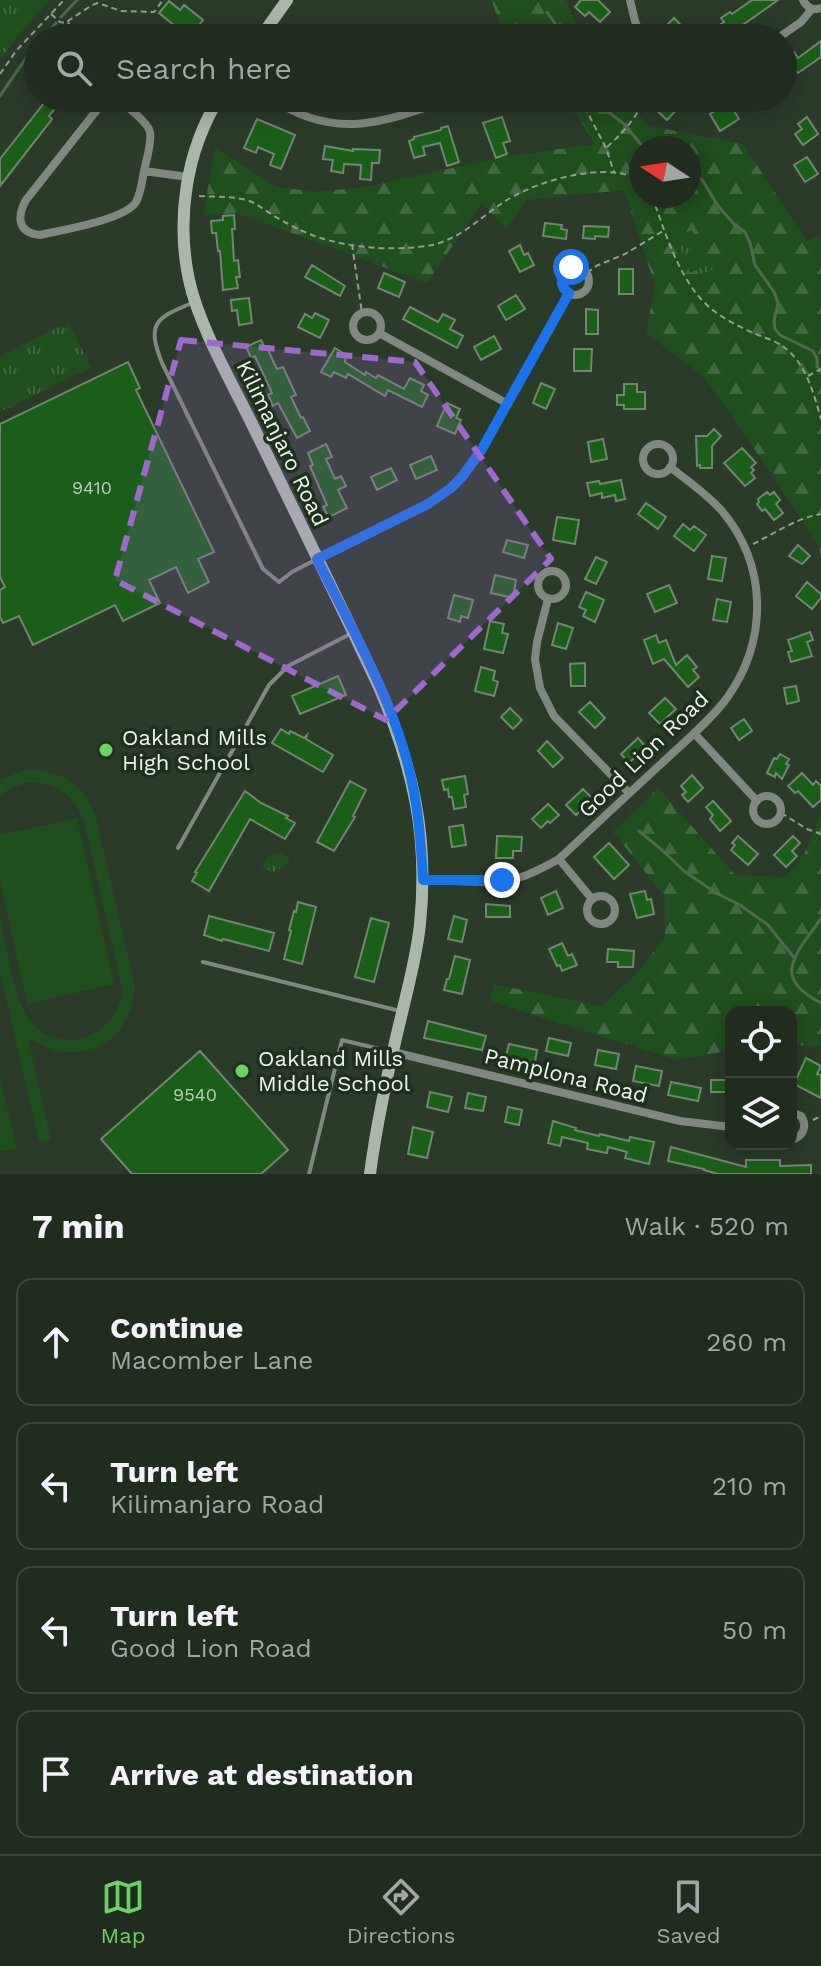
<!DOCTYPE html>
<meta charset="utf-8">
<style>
body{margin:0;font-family:"Work Sans",sans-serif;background:#283427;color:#f1f3f6}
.controls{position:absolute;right:24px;bottom:24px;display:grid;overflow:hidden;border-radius:16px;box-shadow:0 4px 20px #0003}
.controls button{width:72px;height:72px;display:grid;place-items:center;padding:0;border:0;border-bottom:2px solid #3d483c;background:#202c1e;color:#f1f3f6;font:40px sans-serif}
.compass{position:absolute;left:629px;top:136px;width:72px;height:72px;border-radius:50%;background:#202c1e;box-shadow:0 4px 20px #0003;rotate:282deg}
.stop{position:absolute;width:24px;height:24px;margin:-18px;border:6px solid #1a73e8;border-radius:50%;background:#fff}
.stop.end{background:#1a73e8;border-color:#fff;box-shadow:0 2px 8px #0008}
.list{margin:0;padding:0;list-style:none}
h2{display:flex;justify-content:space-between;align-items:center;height:104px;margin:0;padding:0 32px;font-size:34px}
h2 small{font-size:26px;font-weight:400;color:#a2a7a4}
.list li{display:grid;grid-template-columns:52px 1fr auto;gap:24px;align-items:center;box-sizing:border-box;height:128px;margin:0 16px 16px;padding:0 16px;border:2px solid #3d483c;border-radius:16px}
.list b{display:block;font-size:30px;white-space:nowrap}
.list p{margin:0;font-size:26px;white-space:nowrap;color:#a2a7a4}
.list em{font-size:26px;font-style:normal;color:#a2a7a4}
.icon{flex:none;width:44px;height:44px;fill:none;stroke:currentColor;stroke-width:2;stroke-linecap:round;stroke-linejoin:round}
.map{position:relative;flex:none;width:821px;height:1174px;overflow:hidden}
.search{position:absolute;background:#202c1e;box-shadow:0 4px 20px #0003;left:24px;right:24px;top:24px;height:88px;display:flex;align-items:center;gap:20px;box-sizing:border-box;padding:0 28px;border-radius:44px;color:#a2a7a4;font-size:30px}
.sheet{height:680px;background:#202c1e}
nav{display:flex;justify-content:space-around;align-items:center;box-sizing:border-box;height:112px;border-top:2px solid #3d483c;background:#202c1e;font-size:22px;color:#a2a7a4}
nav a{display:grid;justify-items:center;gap:4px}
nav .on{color:#6ad364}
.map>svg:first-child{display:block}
.green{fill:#214e1f}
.forest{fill:url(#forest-firs);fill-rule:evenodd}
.park{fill:url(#park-tufts)}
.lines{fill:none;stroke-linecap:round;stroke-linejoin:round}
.stream{stroke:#4f6b4d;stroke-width:3}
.building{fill:#1b5e19;stroke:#728670;stroke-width:2}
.path{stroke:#919f8f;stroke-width:2;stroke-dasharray:6 4;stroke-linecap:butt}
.lane{stroke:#80897f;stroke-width:4}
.street{stroke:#80897f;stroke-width:8}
.secondary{stroke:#aab8a9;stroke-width:12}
.route{stroke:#1a73e8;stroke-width:10}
.marked{fill:#9d69cc;fill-opacity:0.2;stroke:#9d69cc;stroke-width:6;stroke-dasharray:16 10;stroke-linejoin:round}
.poi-dot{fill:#6ad364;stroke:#20301e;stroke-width:3}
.labels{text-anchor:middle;stroke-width:7;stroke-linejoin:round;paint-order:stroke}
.number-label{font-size:18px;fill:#b7d0b6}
.street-label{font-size:22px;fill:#ebf6ea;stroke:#20301e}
.poi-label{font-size:22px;fill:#ebf6ea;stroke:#20301e;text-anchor:start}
</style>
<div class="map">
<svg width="821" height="1174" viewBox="0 0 821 1174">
<defs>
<pattern id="forest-firs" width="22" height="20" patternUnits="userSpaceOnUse" patternTransform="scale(2)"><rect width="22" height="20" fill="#214e1f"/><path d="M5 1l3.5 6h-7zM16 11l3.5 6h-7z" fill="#416840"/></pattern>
<pattern id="park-tufts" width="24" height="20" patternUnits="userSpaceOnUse" patternTransform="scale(2)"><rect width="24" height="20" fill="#214e1f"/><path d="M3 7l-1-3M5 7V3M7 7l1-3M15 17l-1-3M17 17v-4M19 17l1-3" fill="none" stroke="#416840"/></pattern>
</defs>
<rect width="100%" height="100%" fill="#2a3b28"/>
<!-- green -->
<path class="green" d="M26,770C62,770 84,783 96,817L135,987C132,1033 97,1062 51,1049C43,1047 35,1042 28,1038L51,1139L39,1142L0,973V916C6,943 13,996 28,1018C56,1059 119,1039 122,988L84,821C70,784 33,771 0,795V779Z
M77,818L114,984L27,1004L0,881V835Z
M0,1078L17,1148L0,1152Z"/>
<!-- forest -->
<path class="forest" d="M491,0H566L581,38H508L504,33Z
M566,98H620L650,126L743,144L807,241L821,236V558L819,547L765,464L704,377L646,333L655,286L624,190L526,200L506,229L482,203L427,283L237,213L203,216L215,148L277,187L316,192L366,187L502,157L595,144ZM641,148H689V196H641Z
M658,788L735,875L785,877L804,854L821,815V1046L791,1045V1012H731V1050L677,1060L490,1001L494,984L601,1006L634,976L665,938V897L613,832Z"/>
<!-- park -->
<path class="park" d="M0,0H50L37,13L0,59Z
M692,230L702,260L710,258L714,269L699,275L697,270L690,273L678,242L684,239L682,234Z
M69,322L91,368L0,412V356Z
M279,852L290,858L287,865L273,872L262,867L267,856L270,857L272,853L278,855Z"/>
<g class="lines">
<!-- stream -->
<path class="stream" d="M547,12L565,38
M61,17L77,0
M43,38L56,23
M0,96L24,61L38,44
M594,98L602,107L624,124L644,148
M689,168L703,181L718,206L734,224L745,232L750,243L755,265L774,292L778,303L774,321L775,329L780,335L813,351L817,359V366L821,373
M639,831L662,850L684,871L716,893L740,905L768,925L795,959
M821,918C799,952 768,976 821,1003"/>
</g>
<!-- building -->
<path class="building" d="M581,0H598L610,12L600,22L589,12L585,16L575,7Z
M752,0H778L740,27L741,28L727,38H719L713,29L724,22L721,18L730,12L732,14Z
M169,1L180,10L184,5L203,20L199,25L215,38H190L159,13Z
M674,18L693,38H674L664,28Z
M602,27L614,38H591Z
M821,41V57L798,73L795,69L783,77V60L794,52L798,58Z
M48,98H63L49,116L52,119L0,186V159Z
M657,98H672L680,106L667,120L651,105Z
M746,98H772L754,111Z
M729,103L739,119L720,131L710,114Z
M502,117L510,141L503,143L507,154L496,158L483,123Z
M807,117L818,134L803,145L795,134L802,129L798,124Z
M257,119L295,135L281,169L270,165L274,154L258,147L256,153L244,148Z
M448,126L459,162L447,166L440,143L423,147L425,155L414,158L409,141L414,139V137L441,130V128Z
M325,146L353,151V149L380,150L379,163H372L371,180L360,179L361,165L344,164L343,173L331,171L333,160L323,159Z
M807,157L818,174L805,182L794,165Z
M234,215L235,229H232L234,261L238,260L240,277H236L238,288L223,290L220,251H218L216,233H212L211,221L223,220V216Z
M545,223L562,225L561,229L567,230L566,239L543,236Z
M584,226L609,227L608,237L595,236V239L583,238Z
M520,245L524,255L528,253L534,265L520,272L509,251Z
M312,265L345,286L340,296L305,277Z
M619,269H633V294H619Z
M384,273L405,282L399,297L378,288Z
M516,295L525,309L506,320L498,306Z
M249,298L252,323L239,325L237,310L232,311L231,300Z
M410,307L438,322L443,314L455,320L450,329L463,336L457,348L403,319Z
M586,309L598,310V334H586Z
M315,313L329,320L320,338L298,327L305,314L312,318Z
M494,336L501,349L481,360L474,347Z
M261,340L265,349L267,348L277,369L283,367L296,395L291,397L301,418L303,417L310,431L297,438L278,403L273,406L268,395L272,393L255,356L251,358L246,347Z
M335,348L346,355L345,362L365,375L366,372L376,378L378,375L404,389L410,378L424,385L421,391L428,395L422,407L388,390L385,396L348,374L346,378L334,372L331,377L321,372Z
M574,349H592L591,371H574Z
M128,362L140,388L136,390L214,552L198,559L209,582L188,593L176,567L149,580L160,603L123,621L115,605L33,645L19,616L3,623L0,617V590L5,587L0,577V424Z
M541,383L555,389L546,409L533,403Z
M624,384H637V392H645V409H624V405H617V395H624Z
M447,403L460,409L456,418L461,420L455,434L437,426Z
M714,429L721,436L712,446V468H700V465L697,466L696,436H707Z
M603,439L607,459L591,462L588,442Z
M326,444L332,457L326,459L335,479L341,476L346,486L338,490L347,508L329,517L323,507L327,505L310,466L313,465L308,453Z
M742,448L756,463L751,467L754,470L751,473L755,478L745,486L724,463Z
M431,456L437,470L416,479L410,465Z
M391,468L397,480L377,490L371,477Z
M621,480L625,499L616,501L615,495L602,498V493L590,496L587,483L599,481L600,484Z
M767,492L770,495L774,492L780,500L776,504L783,513L774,520L765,509L762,511L757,504L759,502L758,499Z
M646,503L666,517L658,529L638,514Z
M557,517L579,520L575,544L553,540Z
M683,524L690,530L694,526L706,535L694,551L674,536Z
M507,540L528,545L524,558L503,552Z
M798,545L810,556L802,564L789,556Z
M712,556L726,558L722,581L708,579Z
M596,557L607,562L596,584L585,579Z
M495,575L516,580L513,598L491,593Z
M807,582L821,594V598L812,609L796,596Z
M669,585L677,603L655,612L647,594Z
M586,592L604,600L595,622L583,616L586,610L579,607Z
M454,595L473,600L468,618L461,616L460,622L448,618Z
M717,599L731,602L727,622L713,620Z
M490,621L504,624L502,633L508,634L503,653L484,649Z
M558,623L573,628L566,649L552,645Z
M810,632L813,640L807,642L812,656L791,662L788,652L792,651L788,640Z
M656,635L659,643L666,640L676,665L687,655L697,667L693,670L699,677L688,687L664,659L653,664L644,640Z
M585,663V686H571L570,664Z
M481,667L495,671L493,680L498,682L494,696L475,691Z
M338,676L346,695L300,714L292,696Z
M796,686L799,701L787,704L784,688Z
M665,698L676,709L660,724L649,713Z
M590,702L605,718L595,728L579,712Z
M510,708L522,720L513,729L501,717Z
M744,719L752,731L739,740L731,728Z
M281,729L289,734L290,731L304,738L307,735L306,739L333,755L323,772L272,743Z
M638,738L646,747L629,763L621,754Z
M547,741L563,758L553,767L538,751Z
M780,754L789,759L786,764L789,765L782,779L776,773L775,777L767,773L774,758L777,759Z
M802,773L813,785L816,781L821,786V800L813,807L798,791L795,793L788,786Z
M692,775L703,788L688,802L682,795L686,792L681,786Z
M465,776L468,794L464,795L466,807L454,809L452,797H449L448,789L444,790L442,780Z
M350,781L366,790L353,816L355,817L334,851L317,842Z
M583,789L593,799L576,815L566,805Z
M245,791L261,803L288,816L286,818L295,823L285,839L250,819L209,891L192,881L197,873L195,872Z
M713,801L731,821L720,831L710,819L713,815L706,807Z
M548,804L559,815L550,823L548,821L541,828L532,819Z
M463,825L466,845L452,847L449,827Z
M497,836L522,837L521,851H513V858H496Z
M738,836L758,854L748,865L731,850L735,845L732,843Z
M793,836L800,843L792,851L797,856L786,867L774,855Z
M609,843L629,865L614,879L594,857Z
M556,891L563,908L548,915L541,898Z
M645,891L647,900L651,899L654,914L637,918L630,894Z
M298,902L316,907L302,964L284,959L291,931L289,930L294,911L296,912Z
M486,904L510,906V917H486Z
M209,916L274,933L269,951L223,939L222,941L204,935Z
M454,916L467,920L462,942L448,939Z
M371,918L389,923L374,982L355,977Z
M562,943L568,956L572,954L577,965L562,971L560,965L557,966L549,949Z
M608,949L634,951L633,967H618V962H607Z
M455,956L470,960L462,994L444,990L447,979H449Z
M428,1021L486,1036L482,1050L424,1038Z
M549,1038L571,1043L568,1056L546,1051Z
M509,1044L537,1050L535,1062L506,1056Z
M598,1050L619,1054L616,1069L595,1065Z
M200,1051L288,1150L261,1174H132L101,1139Z
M806,1058L821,1066L817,1074L821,1075V1098L794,1084Z
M636,1066L662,1071L659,1086L633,1081Z
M711,1080H731V1092H711Z
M671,1082L701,1088L698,1101L668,1095Z
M430,1092L452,1097L448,1112L427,1107Z
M468,1093L486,1097L483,1111L465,1108Z
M508,1107L522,1110L519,1125L505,1122Z
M553,1121L576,1128L575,1130L599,1136L600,1134L629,1141L630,1137L654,1142L649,1164L625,1158L627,1152L608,1147L607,1153L587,1149L588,1143L562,1137L560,1146L548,1143Z
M413,1127L433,1132L427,1158L408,1154Z
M671,1147L746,1167V1160H780V1166L811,1165V1174H718L704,1170V1169L668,1161Z"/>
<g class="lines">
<!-- path -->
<path class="path" d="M51,14L60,22L65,23L92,5L98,3L121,11L154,12L163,0
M68,22L75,38
M0,74L16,51L64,0
M580,98L606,148L614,172
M607,147C624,132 636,117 646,98
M199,196C213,197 228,196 242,199C254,201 263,209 274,216C286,223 299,230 312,235C347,248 390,251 427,246C458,241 477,220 501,204C529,184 583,168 618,173C626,174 633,177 641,180
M652,196C665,232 679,280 708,306C720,317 736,325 751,332C762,337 775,340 785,348C806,364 814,394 821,419
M352,244L362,313
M587,273L596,266L625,254L663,231
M808,376L821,369
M753,544C775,533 797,518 821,514
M781,813L807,829L821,834
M813,1120L821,1116"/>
<!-- lane -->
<path class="lane" d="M192,303C156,318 146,323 162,363L263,569L279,582L292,572L315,560
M178,848L269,685L288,666L352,633
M203,962L400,1011
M309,1174L342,1040L392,1052"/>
<!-- street -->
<path class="street" d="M630,0L635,21L642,38
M803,0C806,7 813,11 821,8
M778,38L801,22L812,9
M271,98C335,142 386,122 452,98
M144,171C142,181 141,193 136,202C125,220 61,230 40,235C17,233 17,216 26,200L100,106C106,102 111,100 118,102C127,105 148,123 150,132C152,144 146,160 144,171L188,177
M561 281a14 14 0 1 1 28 0a14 14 0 1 1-28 0Z
M353 326a14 14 0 1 1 28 0a14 14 0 1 1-28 0Z
M379,333L508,404
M643 459a15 15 0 1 1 30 0a15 15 0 1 1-30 0Z
M317,559L428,504L451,488L462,477L482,449L569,293
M538 585a14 14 0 1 1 28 0a14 14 0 1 1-28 0Z
M548,599L537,642L535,659L540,688L554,716L629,793
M694,733L757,801
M753 810a14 14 0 1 1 28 0a14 14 0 1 1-28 0Z
M559,859L592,899
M423,880C453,880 490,885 518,878C532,874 546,866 559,859C593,827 627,795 662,763C684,742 709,722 727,698C768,640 768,566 722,511C707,494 688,481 670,467
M587 910a14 14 0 1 1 28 0a14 14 0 1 1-28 0Z
M393,1052L680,1121L731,1127
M791,1112L801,1116C808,1127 803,1137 791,1140"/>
<!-- secondary -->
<path class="secondary" d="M260,38L287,0
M219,98C186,151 176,219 189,280C199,326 231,381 252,424C295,512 338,599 379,687C413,767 429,836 420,924C417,954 409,983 402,1013C389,1066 377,1120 370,1174"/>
</g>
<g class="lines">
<!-- route -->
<path class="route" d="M502,880H423C421,841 418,803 408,765C390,695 349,623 317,559L428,504L451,488L462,477L482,449L569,293C562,288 561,283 562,275L571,267"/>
</g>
<!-- marked area -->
<path class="marked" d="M181,340L415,362L551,559L386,720L115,580Z"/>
<!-- markers -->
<g class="poi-dot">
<circle cx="106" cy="750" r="8"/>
<circle cx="242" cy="1071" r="8"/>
</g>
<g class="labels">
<!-- number labels -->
<g class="number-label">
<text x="92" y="494">9410</text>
<text x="195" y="1101">9540</text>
</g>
<!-- street labels -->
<g class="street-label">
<text transform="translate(283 443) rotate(64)" y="8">Kilimanjaro Road</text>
<text transform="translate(643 754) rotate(-44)" y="8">Good Lion Road</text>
<text transform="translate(566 1075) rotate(14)" y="8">Pamplona Road</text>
</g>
<!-- poi labels -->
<g class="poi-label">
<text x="122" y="745">Oakland Mills<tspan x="122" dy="25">High School</tspan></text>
<text x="258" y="1066">Oakland Mills<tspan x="258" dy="25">Middle School</tspan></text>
</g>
</g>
</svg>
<div class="controls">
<button><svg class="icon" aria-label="locate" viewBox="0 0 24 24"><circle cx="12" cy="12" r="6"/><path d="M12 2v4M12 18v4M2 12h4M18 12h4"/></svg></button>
<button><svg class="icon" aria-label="layers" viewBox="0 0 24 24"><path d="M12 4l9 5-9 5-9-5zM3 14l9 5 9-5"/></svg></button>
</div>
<svg class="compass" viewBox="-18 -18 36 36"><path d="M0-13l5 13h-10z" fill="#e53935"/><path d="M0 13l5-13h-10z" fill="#a2a7a4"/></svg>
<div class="stop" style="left:571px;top:267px"></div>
<div class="stop end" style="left:502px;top:880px"></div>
<div class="search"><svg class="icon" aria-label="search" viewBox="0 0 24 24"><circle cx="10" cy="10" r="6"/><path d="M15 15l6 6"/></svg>Search here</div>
</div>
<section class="sheet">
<h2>7 min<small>Walk · 520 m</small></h2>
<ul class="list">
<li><svg class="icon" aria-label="ahead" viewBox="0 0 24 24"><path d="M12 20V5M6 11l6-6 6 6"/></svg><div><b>Continue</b><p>Macomber Lane</p></div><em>260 m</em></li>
<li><svg class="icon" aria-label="left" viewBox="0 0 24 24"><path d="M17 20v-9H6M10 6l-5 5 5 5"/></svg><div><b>Turn left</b><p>Kilimanjaro Road</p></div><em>210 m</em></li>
<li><svg class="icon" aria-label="left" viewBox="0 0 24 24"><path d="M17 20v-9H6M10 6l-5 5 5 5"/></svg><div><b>Turn left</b><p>Good Lion Road</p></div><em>50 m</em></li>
<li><svg class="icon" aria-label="arrive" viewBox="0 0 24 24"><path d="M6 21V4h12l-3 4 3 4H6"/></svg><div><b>Arrive at destination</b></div></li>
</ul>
</section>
<nav>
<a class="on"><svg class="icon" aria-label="map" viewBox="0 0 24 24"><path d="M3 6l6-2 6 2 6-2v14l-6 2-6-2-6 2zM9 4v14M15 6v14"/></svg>Map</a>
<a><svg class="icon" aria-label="directions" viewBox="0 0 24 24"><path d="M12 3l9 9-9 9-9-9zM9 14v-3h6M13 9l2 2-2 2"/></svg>Directions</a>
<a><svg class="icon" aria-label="saved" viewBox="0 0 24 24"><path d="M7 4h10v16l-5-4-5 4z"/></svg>Saved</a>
</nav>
